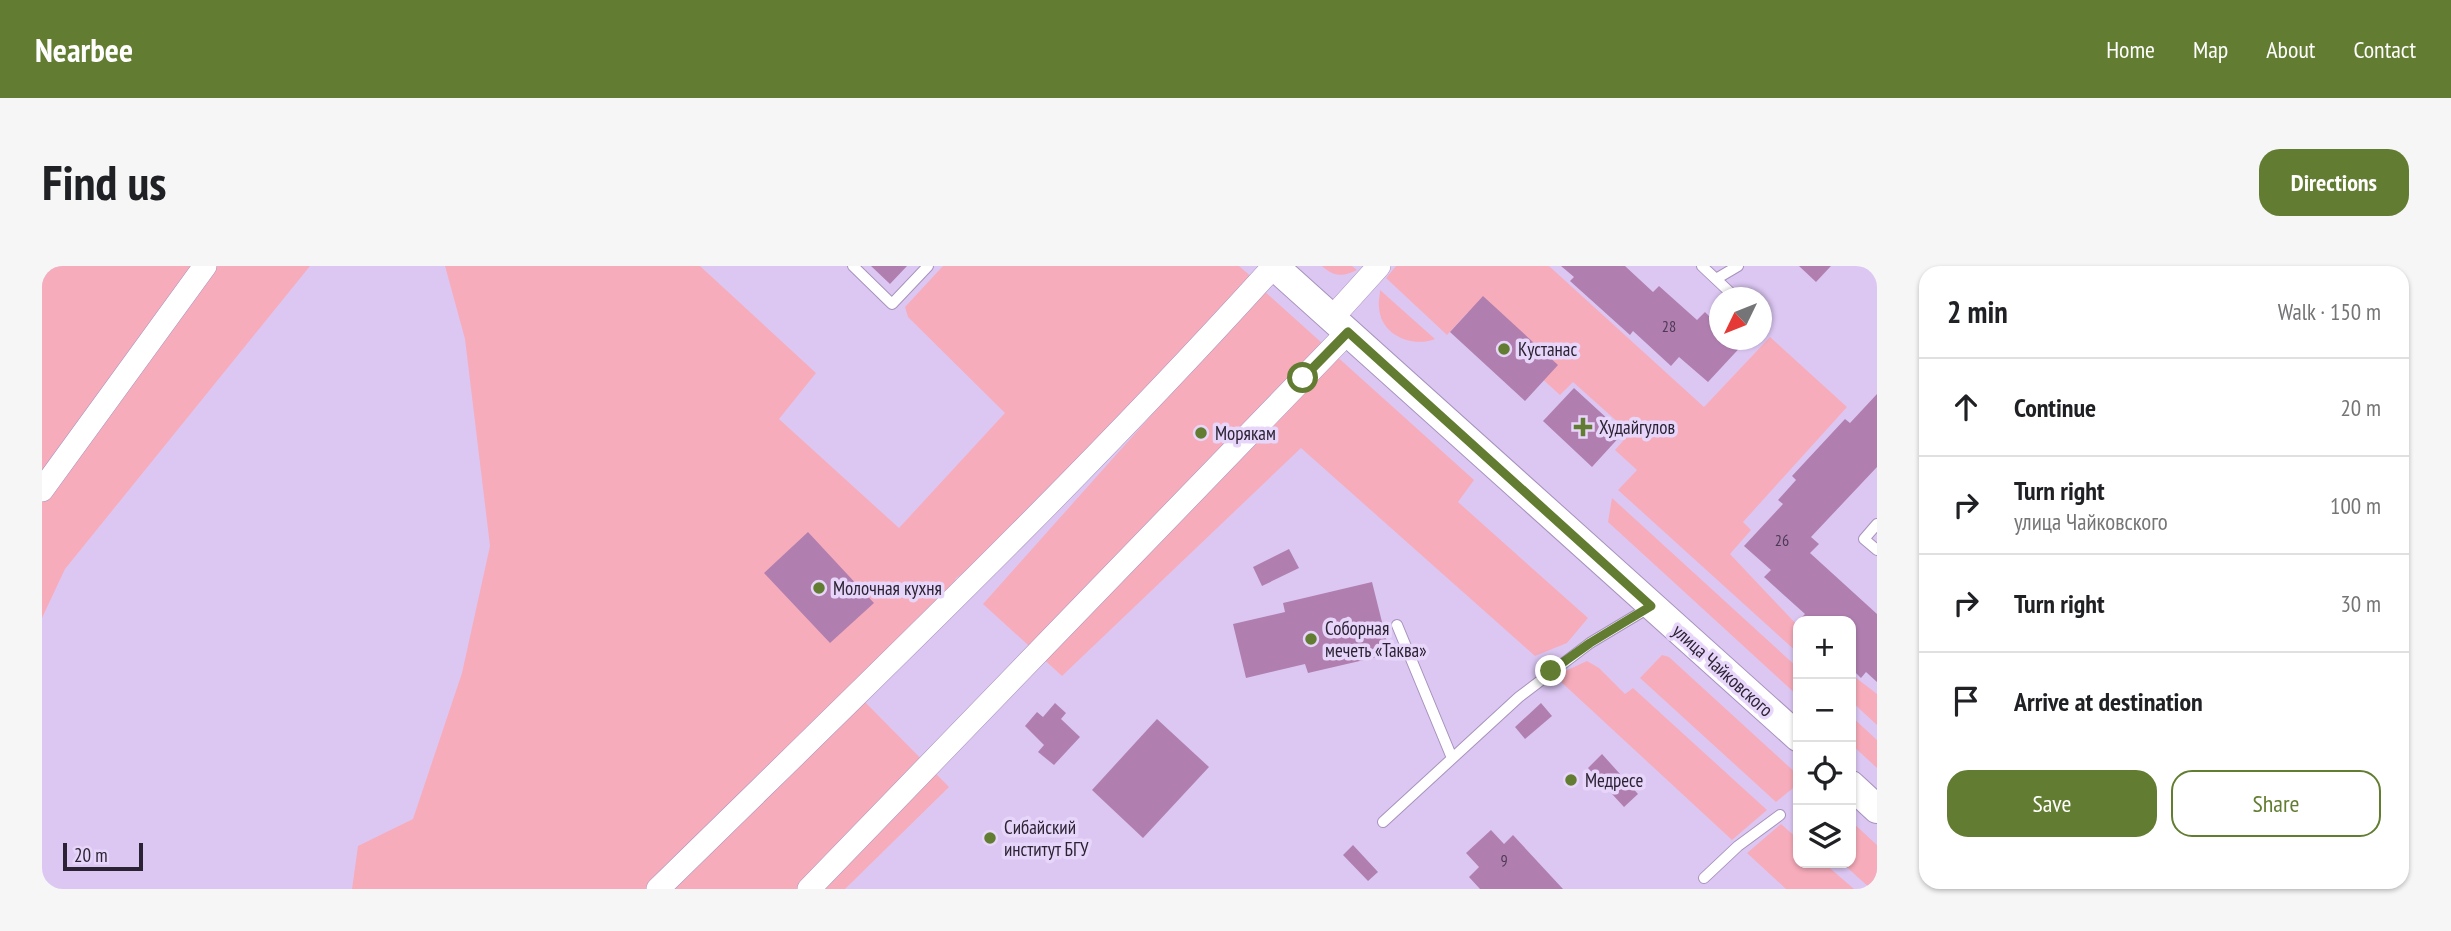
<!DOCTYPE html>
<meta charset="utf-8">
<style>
body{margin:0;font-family:"PT Sans Narrow",sans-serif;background:#f6f6f6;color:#202124}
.controls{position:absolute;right:21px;bottom:21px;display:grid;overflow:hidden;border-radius:14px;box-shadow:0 2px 5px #0004}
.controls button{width:63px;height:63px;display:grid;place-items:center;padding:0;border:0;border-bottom:2px solid #e0e0e0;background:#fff;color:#202124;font:35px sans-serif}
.compass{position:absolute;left:1667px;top:21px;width:63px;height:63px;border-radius:50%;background:#fff;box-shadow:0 2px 5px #0004;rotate:227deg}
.scale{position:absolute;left:21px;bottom:18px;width:80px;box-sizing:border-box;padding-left:7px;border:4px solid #2b2334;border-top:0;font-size:19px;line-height:24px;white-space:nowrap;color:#2b2334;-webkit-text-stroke:5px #e7d6fa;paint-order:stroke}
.stop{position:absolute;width:21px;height:21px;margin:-16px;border:5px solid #627d31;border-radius:50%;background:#fff}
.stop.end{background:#627d31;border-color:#fff;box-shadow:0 2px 7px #0008}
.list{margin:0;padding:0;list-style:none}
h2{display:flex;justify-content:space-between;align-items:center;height:91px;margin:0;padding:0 28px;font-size:30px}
h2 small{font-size:23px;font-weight:400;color:#757577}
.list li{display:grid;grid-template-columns:46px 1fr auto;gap:21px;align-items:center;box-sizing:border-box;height:98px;padding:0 28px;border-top:2px solid #e0e0e0}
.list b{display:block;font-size:26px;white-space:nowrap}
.list p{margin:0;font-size:23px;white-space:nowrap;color:#757577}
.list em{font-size:23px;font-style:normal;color:#757577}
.actions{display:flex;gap:14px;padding:21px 28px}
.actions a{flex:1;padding:16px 0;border:2px solid #627d31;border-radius:21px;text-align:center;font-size:24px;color:#627d31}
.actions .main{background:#627d31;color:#fff}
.icon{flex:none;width:38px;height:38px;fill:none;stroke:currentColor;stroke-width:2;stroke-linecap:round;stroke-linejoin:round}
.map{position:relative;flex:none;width:1835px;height:623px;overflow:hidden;border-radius:21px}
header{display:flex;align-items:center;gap:42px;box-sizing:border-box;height:98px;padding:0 35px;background:#627d31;color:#fff}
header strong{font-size:33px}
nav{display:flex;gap:38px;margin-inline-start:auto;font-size:24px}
.intro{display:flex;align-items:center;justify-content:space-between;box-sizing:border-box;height:168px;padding:0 42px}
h1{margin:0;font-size:49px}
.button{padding:18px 32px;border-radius:21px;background:#627d31;color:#fff;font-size:24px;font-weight:700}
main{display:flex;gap:42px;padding:0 42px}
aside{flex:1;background:#fff;border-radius:21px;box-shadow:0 2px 5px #0004}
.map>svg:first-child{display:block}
.green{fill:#f7acbb}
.building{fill:#b07fb0}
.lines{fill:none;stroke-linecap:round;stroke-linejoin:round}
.service-casing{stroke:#a792bd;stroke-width:12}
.minor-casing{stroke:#a792bd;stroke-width:24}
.tertiary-casing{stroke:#a792bd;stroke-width:30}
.service{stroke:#fff;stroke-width:10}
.minor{stroke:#fff;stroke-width:23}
.tertiary{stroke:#fff;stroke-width:28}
.route{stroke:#627d31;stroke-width:9}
.poi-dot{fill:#627d31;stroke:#e7d6fa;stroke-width:2.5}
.labels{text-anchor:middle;stroke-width:7;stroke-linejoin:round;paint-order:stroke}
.number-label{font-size:16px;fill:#4c3a53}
.poi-label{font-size:19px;fill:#2b2334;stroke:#e7d6fa;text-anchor:start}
.street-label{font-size:19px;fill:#2b2334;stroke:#e7d6fa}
</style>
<header>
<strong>Nearbee</strong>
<nav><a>Home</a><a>Map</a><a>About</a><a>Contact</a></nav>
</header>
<div class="intro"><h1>Find us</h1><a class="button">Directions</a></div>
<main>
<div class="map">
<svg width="1835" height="623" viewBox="0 0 1835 623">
<rect width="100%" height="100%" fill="#dcc7f3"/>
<!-- green -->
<path class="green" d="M0,0H268L23,303L0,352Z
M403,0H658L774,107L737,153L857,262L963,147L866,51L863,41L901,0H1197L1211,12L956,283L913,313L924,323L820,433L907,521L803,623H310L316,580L371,553L420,407L448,280L423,73Z
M1280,0H1310L1315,4C1301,11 1292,11 1280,0Z
M1354,0H1507L1662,141L1728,71L1805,141L1701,256L1709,264L1688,288L1756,360V387L1576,224L1595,204L1573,184L1588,167L1531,116L1518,129L1426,46L1405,69L1344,12Z
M1221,24L1432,214L1416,236L1546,352L1525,377L1493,390L1259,182L1020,410L941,338Z
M1338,24L1393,73C1370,82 1338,69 1337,41C1336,36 1338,29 1338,24Z
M1570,232L1756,402V430L1566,256Z
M1620,389L1627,391L1756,509V518L1734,536L1598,412Z
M1545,395L1557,402L1583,428L1591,422L1725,544L1690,574L1517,414L1519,407Z
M1809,408L1835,428V459L1809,435Z
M1809,450L1835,474V502L1809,478Z
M1809,555L1835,579V623H1829L1800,597H1809Z
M1739,558L1756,573V597H1782L1812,623H1744L1705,587Z"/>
<!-- building -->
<path class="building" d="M829,0H865L848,18Z
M1519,0H1583L1611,26L1617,20L1655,54L1663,46L1668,51L1673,46L1678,50V74H1705L1666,116L1637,91L1629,100L1591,65L1588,69L1528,15L1532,11Z
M1757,0H1789L1774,16Z
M1441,30L1516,99L1483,135L1408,66Z
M1532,122L1581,167L1550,201L1501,155Z
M1835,128V201L1769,271L1777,278L1768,287L1835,348V416L1824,406L1819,412L1809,402V355H1756L1763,348L1722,311L1729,304L1702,280L1741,238L1736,234L1754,214L1750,210L1803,153L1808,157Z
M766,266L832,337L788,377L722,307Z
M1247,283L1257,302L1220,320L1211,301Z
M1330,316L1348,388L1266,407L1263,398L1204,412L1191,358L1243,346L1241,337Z
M1013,437L1024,447L1019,453L1038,471L1012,499L996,486L1002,479L983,460L995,446L1001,451Z
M1499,437L1510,450L1483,473L1473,461Z
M1115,453L1167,501L1101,572L1050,524Z
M1560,488L1596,528L1582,541L1546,502Z
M1449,564L1462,578L1471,569L1521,623H1438L1427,611L1437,601L1424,587Z
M1311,579L1336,606L1326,615L1301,589Z"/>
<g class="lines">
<!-- service casing -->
<g class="service-casing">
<path id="service" d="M811,0L850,38L886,0
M1660,0L1694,32
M1674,13L1696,0
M1835,258L1822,273L1835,284
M1355,359L1410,492
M1341,556L1477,431L1548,377L1608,341
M1662,612L1696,580L1738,549"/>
</g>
<!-- minor casing -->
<g class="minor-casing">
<path id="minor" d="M1290,52L1337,0
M0,224L163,0
M616,623C824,419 1036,217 1232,0
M767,623L1306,66"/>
</g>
<!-- tertiary casing -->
<g class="tertiary-casing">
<path id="tertiary" d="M1232,0L1756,471
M1809,519L1835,543"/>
</g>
<!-- service -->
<use href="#service" class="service"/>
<!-- minor -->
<use href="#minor" class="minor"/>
<!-- tertiary -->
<use href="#tertiary" class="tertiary"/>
</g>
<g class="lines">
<!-- route -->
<path class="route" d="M1261,112L1306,66L1609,340L1548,377L1509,405"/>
</g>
<!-- markers -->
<g class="poi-dot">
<circle cx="1462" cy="83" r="7"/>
<path d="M1537.5 150.5h7v7h7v7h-7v7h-7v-7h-7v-7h7z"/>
<circle cx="1159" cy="167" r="7"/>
<circle cx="777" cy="322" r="7"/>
<circle cx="1269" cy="373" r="7"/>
<circle cx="1529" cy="514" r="7"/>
<circle cx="948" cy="572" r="7"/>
</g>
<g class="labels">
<!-- number labels -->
<g class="number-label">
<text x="1627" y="66">28</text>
<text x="1740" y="280">26</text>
<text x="1462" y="600">9</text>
</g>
<!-- poi labels -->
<g class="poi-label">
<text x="1476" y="90">Кустанас</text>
<text x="1557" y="168">Худайгулов</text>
<text x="1173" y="174">Морякам</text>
<text x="791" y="329">Молочная кухня</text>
<text x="1283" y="369">Соборная<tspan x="1283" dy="22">мечеть «Таква»</tspan></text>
<text x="1543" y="521">Медресе</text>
<text x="962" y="568">Сибайский<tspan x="962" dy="22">институт БГУ</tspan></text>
</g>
<!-- street labels -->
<g class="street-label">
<text transform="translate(1681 404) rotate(42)" y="7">улица Чайковского</text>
</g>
</g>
</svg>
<div class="controls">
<button>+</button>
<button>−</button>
<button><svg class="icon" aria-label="locate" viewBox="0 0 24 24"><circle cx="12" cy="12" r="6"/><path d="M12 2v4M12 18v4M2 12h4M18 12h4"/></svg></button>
<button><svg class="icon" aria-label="layers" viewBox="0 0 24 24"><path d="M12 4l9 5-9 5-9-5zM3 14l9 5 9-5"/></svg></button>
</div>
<svg class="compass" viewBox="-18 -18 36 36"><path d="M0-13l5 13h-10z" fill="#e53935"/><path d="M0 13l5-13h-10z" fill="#757577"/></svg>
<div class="scale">20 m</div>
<div class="stop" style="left:1261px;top:112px"></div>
<div class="stop end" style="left:1509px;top:405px"></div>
</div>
<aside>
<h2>2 min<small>Walk · 150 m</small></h2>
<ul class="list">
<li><svg class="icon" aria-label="ahead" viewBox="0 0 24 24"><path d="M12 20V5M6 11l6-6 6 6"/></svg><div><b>Continue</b></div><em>20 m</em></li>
<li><svg class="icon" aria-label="right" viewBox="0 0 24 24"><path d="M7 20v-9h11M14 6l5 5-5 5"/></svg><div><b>Turn right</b><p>улица Чайковского</p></div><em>100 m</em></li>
<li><svg class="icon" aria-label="right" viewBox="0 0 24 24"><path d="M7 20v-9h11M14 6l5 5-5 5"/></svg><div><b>Turn right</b></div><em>30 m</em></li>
<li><svg class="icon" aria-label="arrive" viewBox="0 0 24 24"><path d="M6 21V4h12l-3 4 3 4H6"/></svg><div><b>Arrive at destination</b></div></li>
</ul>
<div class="actions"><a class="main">Save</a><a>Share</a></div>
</aside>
</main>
